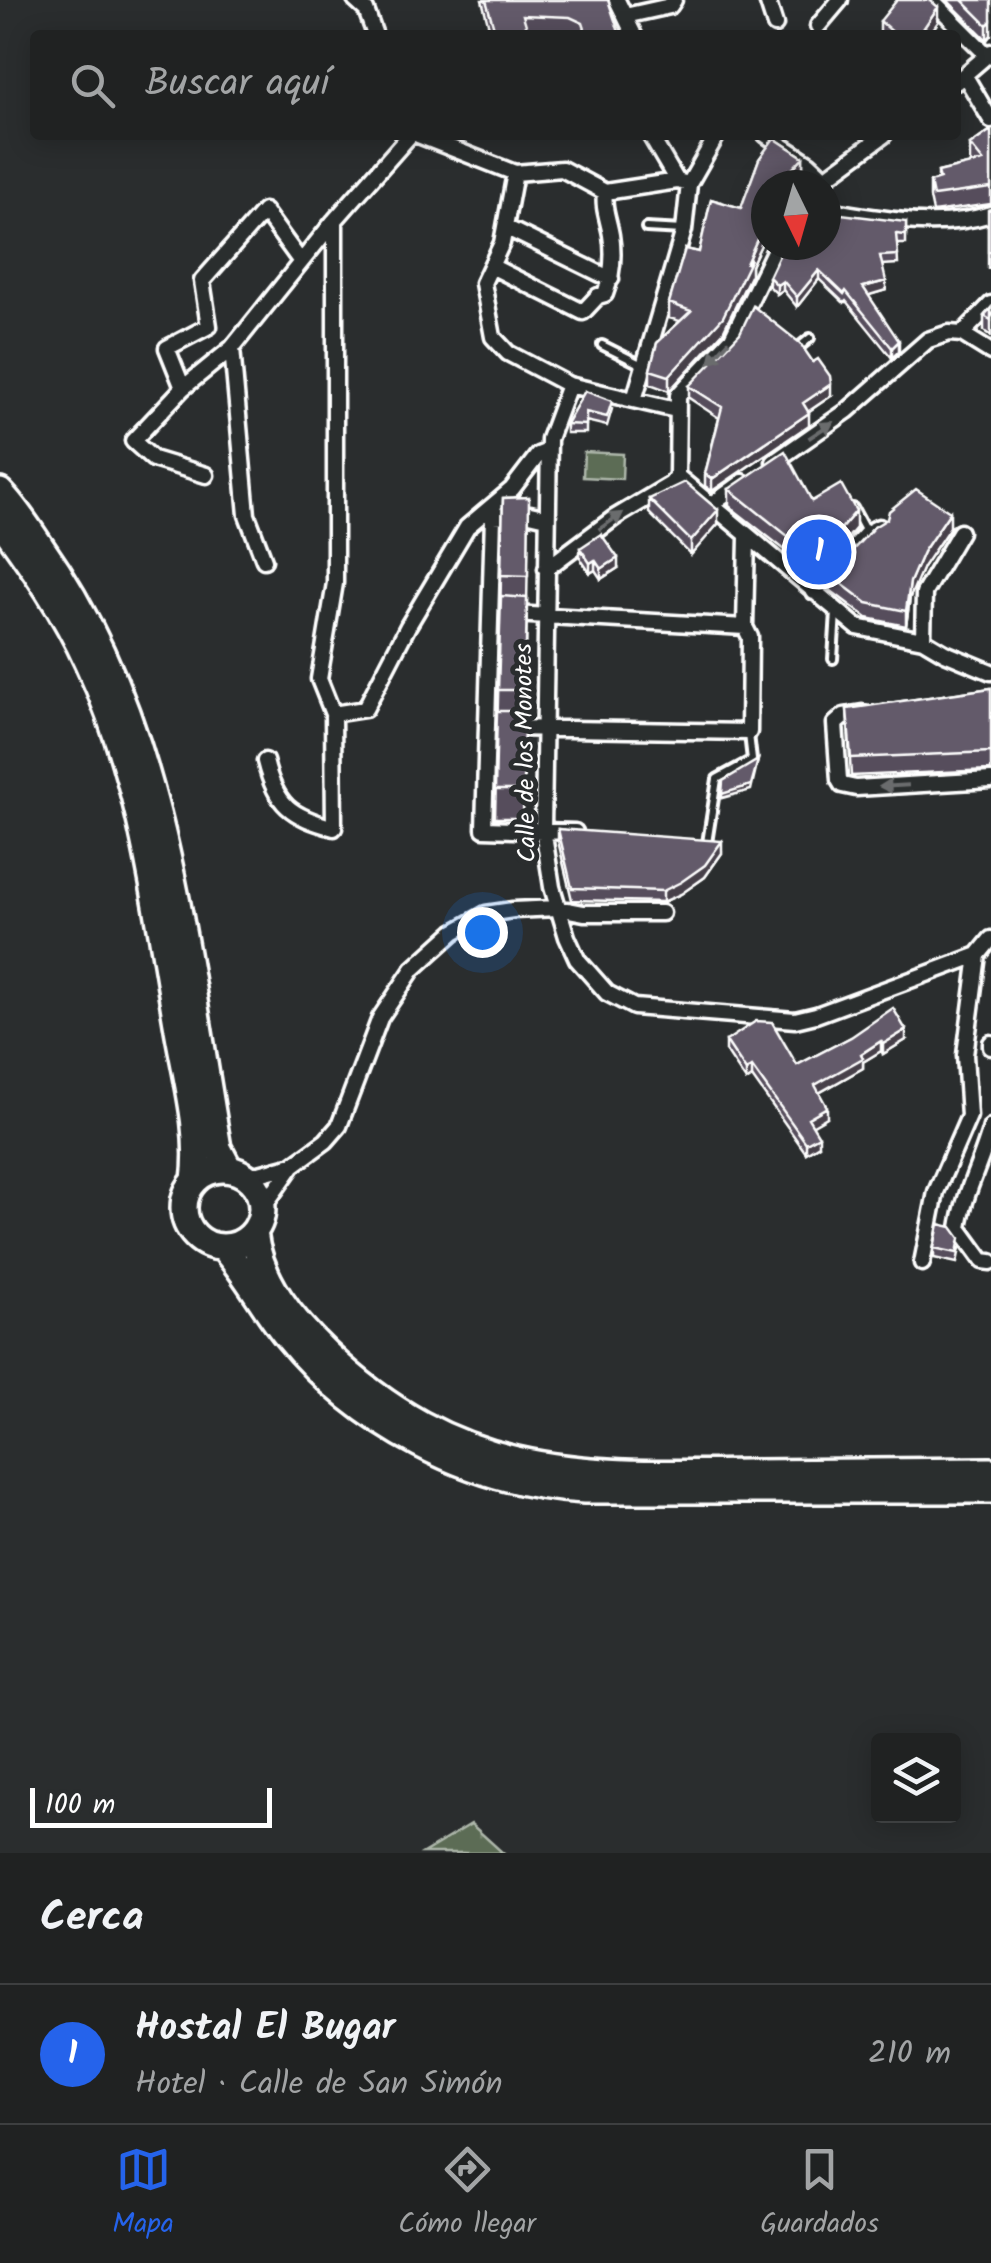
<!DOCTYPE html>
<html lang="es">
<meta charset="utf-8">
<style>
body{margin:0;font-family:Kalam,sans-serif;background:#2d2f2f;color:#f1f3f6}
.controls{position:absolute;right:30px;bottom:30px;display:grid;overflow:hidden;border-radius:10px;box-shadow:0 5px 25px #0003}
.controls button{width:90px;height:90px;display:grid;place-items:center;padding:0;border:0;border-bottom:2px solid #3d3f40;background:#202222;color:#f1f3f6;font:50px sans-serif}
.compass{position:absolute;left:751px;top:170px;width:90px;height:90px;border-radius:50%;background:#202222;box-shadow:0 5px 25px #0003;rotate:175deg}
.scale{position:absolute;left:30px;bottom:25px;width:242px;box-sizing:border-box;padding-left:10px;border:5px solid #fff;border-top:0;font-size:28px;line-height:35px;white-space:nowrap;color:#fff;-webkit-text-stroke:8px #2a2d2e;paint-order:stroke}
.you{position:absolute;left:482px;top:932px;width:35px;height:35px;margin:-25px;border:8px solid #fff;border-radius:50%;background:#1a73e8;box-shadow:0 0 0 15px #1a73e833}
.badge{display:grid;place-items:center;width:65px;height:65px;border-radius:50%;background:#2563eb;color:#fff;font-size:32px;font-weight:700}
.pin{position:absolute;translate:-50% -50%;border:5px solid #fff;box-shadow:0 2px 10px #0006}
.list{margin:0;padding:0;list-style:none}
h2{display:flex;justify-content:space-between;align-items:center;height:130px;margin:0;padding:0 40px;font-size:42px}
h2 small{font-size:32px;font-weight:400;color:#a2a4a5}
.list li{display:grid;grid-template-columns:65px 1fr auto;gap:30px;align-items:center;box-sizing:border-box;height:140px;padding:0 40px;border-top:2px solid #3d3f40}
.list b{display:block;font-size:38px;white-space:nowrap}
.list p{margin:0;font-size:32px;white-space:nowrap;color:#a2a4a5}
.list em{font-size:32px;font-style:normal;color:#a2a4a5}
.icon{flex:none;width:55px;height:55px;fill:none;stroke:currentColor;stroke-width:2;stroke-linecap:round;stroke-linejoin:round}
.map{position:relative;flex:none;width:991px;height:1853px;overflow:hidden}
.search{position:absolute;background:#202222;box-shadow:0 5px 25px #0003;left:30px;right:30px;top:30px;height:110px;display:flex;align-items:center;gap:25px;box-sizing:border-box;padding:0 35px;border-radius:10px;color:#a2a4a5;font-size:38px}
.sheet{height:270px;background:#202222}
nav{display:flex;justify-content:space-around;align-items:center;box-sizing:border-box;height:140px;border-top:2px solid #3d3f40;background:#202222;font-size:28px;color:#a2a4a5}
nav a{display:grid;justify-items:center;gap:5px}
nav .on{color:#2563eb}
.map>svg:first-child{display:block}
.green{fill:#5b6c54;stroke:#adb6aa;stroke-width:2.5}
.forest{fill:url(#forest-crowns);stroke:#adb6aa;stroke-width:2.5}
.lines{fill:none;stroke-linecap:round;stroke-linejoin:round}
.lane-casing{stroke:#fff;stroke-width:14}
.street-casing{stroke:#fff;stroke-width:21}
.highway-casing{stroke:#fff;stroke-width:32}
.lane{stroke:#2a2d2e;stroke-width:6}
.street{stroke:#2a2d2e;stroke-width:14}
.highway{stroke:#2a2d2e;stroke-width:25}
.wall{fill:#564d5b;stroke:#fff;stroke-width:2.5}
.shaded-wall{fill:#463f4a;stroke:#fff;stroke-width:2.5}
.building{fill:#645a6a;stroke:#fff;stroke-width:2.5}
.oneway{fill:#6a6c6d}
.labels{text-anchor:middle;stroke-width:10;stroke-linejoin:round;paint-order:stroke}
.street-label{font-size:25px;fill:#fff;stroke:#2a2d2e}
</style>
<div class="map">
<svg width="991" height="1853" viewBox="0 0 991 1853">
<defs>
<pattern id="forest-crowns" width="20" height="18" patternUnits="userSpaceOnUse" patternTransform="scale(2.5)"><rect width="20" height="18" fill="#5b6c54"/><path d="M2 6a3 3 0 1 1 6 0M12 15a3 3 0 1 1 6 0" fill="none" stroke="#74826e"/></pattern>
</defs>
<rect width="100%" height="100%" fill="#2a2d2e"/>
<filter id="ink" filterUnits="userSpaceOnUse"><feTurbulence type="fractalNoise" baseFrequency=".01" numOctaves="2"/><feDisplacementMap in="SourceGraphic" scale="20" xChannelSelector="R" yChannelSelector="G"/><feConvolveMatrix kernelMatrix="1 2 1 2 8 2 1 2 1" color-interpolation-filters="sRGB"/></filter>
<g filter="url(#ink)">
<!-- green -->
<path class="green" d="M584,452L623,454L622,479L583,477Z"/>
<!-- forest -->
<path class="forest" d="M471,1824L503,1853H423Z"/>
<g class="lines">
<!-- lane casing -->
<g class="lane-casing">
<path id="lane" d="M646,228L683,230
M602,345L644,366
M799,347L810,338
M853,508L866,532
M833,659L836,612
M707,843L717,779L752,760L749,734"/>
</g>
<!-- street casing -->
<g class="street-casing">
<path id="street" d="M355,0L366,10L375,35
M617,0L634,35
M767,0L775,25
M932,0L988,56
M625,16L670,6L674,0
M818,26L840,0
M965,76L991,120
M956,82L991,52
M418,135L515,173L562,169L605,192L677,181L689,184
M650,135L677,181
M766,135L809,163L825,178
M515,173L502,243L483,283L493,337L508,353L569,385
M816,185L884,135
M826,210C882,218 936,231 991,214
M505,227L611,279
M777,245L732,338L678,395L677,476L857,627L923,640L945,653L991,672
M491,266L583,312L598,296L605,294C612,276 614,254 611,235C608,218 603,209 605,192
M962,334L991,352
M183,388L167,348L209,326L202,281L264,211L301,262
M634,400L684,230L689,184L717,135
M676,410L569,385L549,439L543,829L552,887L567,937L577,959L607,993L634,1007L795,1020L816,1015L978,955L991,939
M774,462L847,411L928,340L949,333L962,334L991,304
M206,475L153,459L133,441L183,388L232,348
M711,505L743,482
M547,518L530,514L493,516L484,829L575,832
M264,560L247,515L232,348L334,221
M546,569L614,518L671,484L677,476
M814,592L867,533L879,527
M513,614L745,627
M923,640L924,593L960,532
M862,713L844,716L835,724L839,780L842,785L856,788L991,780
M333,714L365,709L408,626L467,527L512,489L538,455L548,451
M509,728L749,732L750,637L745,627L747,537
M265,761C276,806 291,816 334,828L333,714L319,679L335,583V220L410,135
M991,1043V1047
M991,1127C982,1161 964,1193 959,1228L983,1261L991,1262
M243,1174H259L293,1165
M262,1209L293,1165L326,1141L339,1126L380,1018L413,969L454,932L486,914L513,910L558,908L584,913H662
M922,1263L936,1192L969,1116L965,1055L978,955"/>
</g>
<!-- highway casing -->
<g class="highway-casing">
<path id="highway" d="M0,492C16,508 28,528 41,547C165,722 182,942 218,1148L229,1169
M0,521C33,566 65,612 88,663C141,776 156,901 177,1023C185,1073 202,1129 195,1180
M184 1208a39 39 0 1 1 78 0a39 39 0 1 1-78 0Z
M254,1232C259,1280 292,1320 326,1353C459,1480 577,1475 748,1473C829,1473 910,1472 991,1471
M223,1248C247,1274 263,1307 286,1335C358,1424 470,1484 584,1490H991"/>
</g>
<!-- lane -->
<use href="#lane" class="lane"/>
<!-- street -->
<use href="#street" class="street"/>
<!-- highway -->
<use href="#highway" class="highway"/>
</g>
<!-- wall -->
<path class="wall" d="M482,0H608L620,35L528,33L529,35H491Z
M948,0H991L987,40L948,1Z
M880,21L938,22L929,35H880Z
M991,130V204L933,212L930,198V182L938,180V172L972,164L970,161V145Z
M774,138L803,157V172L791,185H766V234L751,266V274L723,332L669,391L650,384V370L657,343L680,321L669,318V303L685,249L699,252L711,199L741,208L759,159Z
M991,209V268H988V226Z
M906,222V244H897L898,264L882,265L886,290L868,295L899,351L892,358L846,301L844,303L819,279L797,307L783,290L777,294L769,286V277Z
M991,308V336L984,331V316Z
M689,386L831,396L808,412L809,425L712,491L705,486V474L719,418L689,398Z
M585,391L612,409L607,426L586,421V433H566V424Z
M729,489L812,501L856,528L821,569L799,561L729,506Z
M529,497L523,818H495L503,498Z
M649,499L718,524L691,555L649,513Z
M950,527L923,567L910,597L906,626L867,618L830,590V575Z
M580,548L618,568L601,579L595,570L590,573L580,558Z
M991,688V770L851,776L847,709Z
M558,829L722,853L705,877L681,894L663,902L572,900L558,841Z
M851,1037L906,1040L883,1054L881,1051L863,1062V1068L819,1093L827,1117L812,1125L819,1145L806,1153L752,1077L746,1081L726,1051V1041L797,1065Z
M934,1248H960L957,1263L934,1258Z"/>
<!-- shaded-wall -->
<path class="shaded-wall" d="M938,7V22L929,35H919Z
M991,21V35L987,40V25Z
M803,157V172L791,185H782L785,177Z
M766,219V234L751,266V274L723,332L669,391V376L746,264Z
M819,270V279L797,307V297Z
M783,281V290L777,294V285Z
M886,281V290L863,297V287Z
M899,341V351L892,358V348Z
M831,384V396L803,415V403Z
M809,413V425L712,491V479Z
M718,510V524L691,555V541Z
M856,511V528L821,569V552Z
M950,512V527L923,567L910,597L906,626V611L910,582L923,552Z
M618,558V568L601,579V569Z
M595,560V570L590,573V563Z
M758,760L751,790L722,798V794Z
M722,841V853L705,877L681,894L663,902V891Z
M906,1030V1040L883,1054V1044Z
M881,1041V1051L863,1062V1068L815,1095V1085Z
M752,1067V1077L746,1081V1071Z
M827,1107V1117L808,1128V1118Z
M819,1136V1145L806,1153V1143Z"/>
<!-- building -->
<path class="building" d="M486,0H608L620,35H587L583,23L570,17L523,15L529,35H496Z
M897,0H930L938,7L919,35H896L880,21Z
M962,0H991V21L987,25Z
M991,130V188L933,196L930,182L940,179L938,172L983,161L970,145Z
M774,138L803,157L785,177L782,185H766V219L746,264L751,259L723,317L669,376L650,370L657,343L691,311L669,303L685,249L699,252L711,199L741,208L759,159Z
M991,209V252H988V210Z
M841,214L906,222V235L896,234L898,255L880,256L886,281L863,287L899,341L892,348L846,291L844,294L819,270L797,297L783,281L777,285L769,277L784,245H826V217Z
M753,306L800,343L813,362L818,359L830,376L831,384L803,403L809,413L712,479L705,474L722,407L689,386L740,333Z
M991,308V320L984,316Z
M585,391L612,401L607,417L586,412V425L566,424Z
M785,451L812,501L841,484L856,511L821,552L799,545L729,489Z
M685,482L718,510L691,541L649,499Z
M916,489L950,512L923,552L910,582L906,611L867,603L830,575L874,527L887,519L889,511Z
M529,497L528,576L501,575L503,498Z
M601,534L618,558L601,569L595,560L590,563L580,548Z
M501,596L527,598L525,690H498Z
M991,688V752L851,758L847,709Z
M497,711H524L523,790H495Z
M758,760L751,785L722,794L723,781Z
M558,829L722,841L705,865L681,882L663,891L572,888Z
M893,1008L906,1030L883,1044L881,1041L861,1054L863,1058L815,1085L827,1107L808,1118L819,1136L806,1143L752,1067L746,1071L726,1041L756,1021L772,1022L797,1065L851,1037Z
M939,1224L952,1227L960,1238L957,1253L934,1248Z"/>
<!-- one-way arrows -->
<defs><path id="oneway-solid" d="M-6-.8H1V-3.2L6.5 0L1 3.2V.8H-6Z" transform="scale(2.5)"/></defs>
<g class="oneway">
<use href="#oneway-solid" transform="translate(719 352) rotate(132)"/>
<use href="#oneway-solid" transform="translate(821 430) rotate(-34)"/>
<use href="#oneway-solid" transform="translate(611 521) rotate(-35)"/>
<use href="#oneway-solid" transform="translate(894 786) rotate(177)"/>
</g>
</g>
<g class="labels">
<!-- street labels -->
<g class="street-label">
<text transform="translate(524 753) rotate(-91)" y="9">Calle de los Monotes</text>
</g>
</g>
</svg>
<div class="controls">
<button><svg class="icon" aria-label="layers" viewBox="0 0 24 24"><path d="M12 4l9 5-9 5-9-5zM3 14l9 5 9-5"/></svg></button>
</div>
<svg class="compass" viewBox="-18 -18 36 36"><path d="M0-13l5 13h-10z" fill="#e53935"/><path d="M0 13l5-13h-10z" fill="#a2a4a5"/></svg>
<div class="scale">100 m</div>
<div class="you"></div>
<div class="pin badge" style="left:819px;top:552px">1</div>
<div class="search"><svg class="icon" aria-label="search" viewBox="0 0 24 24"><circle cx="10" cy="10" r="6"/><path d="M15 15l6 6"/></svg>Buscar aquí</div>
</div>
<section class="sheet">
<h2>Cerca<small></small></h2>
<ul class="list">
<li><span class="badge">1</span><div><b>Hostal El Bugar</b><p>Hotel · Calle de San Simón</p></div><em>210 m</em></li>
</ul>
</section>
<nav>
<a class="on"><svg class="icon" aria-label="map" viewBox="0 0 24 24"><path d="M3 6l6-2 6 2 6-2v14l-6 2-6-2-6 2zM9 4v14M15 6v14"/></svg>Mapa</a>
<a><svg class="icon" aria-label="directions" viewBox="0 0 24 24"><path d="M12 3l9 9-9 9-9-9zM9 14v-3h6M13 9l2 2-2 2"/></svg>Cómo llegar</a>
<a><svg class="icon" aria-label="saved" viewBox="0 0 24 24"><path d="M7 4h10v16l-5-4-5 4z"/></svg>Guardados</a>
</nav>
